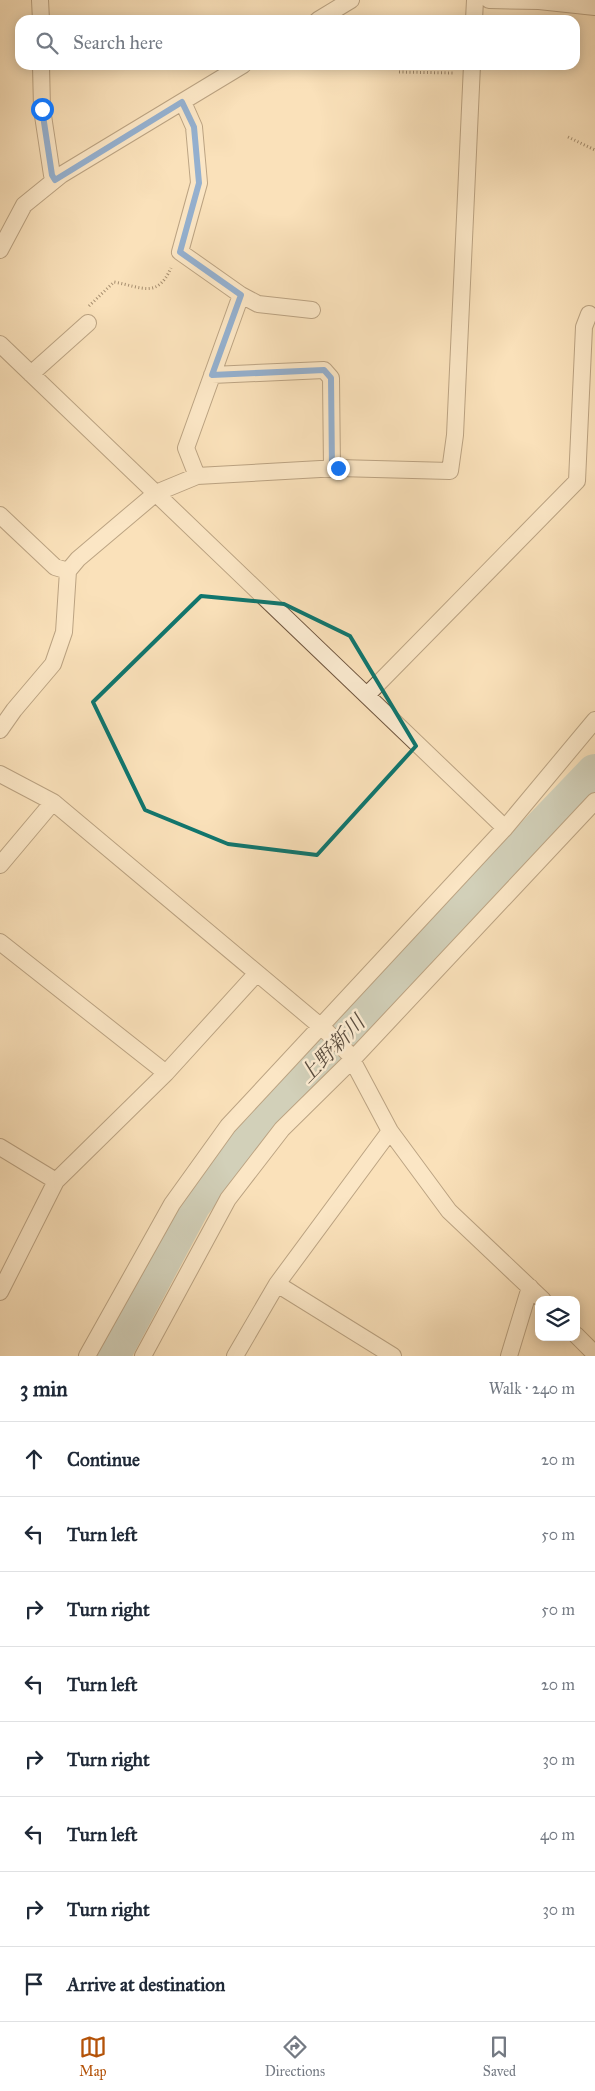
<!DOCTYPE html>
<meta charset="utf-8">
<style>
body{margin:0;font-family:"IM FELL Great Primer","Noto Serif JP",serif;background:#f2f2f3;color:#1f2937}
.controls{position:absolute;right:15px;bottom:15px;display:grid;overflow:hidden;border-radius:10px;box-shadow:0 2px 12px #0003}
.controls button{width:45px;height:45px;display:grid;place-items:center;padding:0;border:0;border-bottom:1px solid #e0e1e3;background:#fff;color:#1f2937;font:25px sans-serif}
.stop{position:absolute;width:15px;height:15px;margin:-11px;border:4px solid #1a73e8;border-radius:50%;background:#fff}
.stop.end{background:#1a73e8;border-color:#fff;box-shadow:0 1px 5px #0008}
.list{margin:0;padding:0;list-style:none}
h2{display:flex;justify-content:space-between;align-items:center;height:65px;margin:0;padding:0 20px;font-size:21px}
h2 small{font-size:16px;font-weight:400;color:#747a83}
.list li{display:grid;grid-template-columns:32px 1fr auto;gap:15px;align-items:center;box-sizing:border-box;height:75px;padding:0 20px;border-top:1px solid #e0e1e3}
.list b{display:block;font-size:19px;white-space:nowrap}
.list em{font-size:16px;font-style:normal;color:#747a83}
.icon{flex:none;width:28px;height:28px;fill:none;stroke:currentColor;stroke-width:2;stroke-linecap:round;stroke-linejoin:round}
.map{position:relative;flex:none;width:595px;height:1356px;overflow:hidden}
.search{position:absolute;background:#fff;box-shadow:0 2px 12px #0003;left:15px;right:15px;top:15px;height:55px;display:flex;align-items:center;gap:12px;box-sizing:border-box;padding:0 18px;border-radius:15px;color:#747a83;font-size:19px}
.sheet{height:665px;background:#fff}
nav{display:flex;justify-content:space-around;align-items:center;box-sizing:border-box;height:70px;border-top:1px solid #e0e1e3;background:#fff;font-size:14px;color:#747a83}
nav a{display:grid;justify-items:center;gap:2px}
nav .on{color:#b45309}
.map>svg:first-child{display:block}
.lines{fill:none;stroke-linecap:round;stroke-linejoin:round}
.river{stroke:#a2bbb9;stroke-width:38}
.minor-casing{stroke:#715740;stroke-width:18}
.path{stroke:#432917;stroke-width:3;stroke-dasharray:1 2.5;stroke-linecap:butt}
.minor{stroke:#fcecd2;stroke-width:16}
.route{stroke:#1a73e8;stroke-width:6}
.marked{fill:none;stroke:#0f766e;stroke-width:4;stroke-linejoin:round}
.labels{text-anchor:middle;stroke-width:5;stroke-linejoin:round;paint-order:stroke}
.water-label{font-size:21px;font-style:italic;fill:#5b4e40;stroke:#fcecd2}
</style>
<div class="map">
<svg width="595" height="1356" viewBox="0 0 595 1356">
<rect width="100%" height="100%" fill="#fae1ba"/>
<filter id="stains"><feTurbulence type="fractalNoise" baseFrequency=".004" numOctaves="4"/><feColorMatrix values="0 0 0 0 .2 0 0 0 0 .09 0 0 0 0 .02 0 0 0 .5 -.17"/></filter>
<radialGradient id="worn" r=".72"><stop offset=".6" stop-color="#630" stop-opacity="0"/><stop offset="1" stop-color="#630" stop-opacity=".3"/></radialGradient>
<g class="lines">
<!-- river -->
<path class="river" d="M111,1356L192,1204L237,1149L355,1023L595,773"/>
<!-- minor casing -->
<g class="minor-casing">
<path id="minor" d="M40,0L41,20
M489,0L539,1L595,7
M318,20L351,0
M474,20L475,0
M41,65L42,109L52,175L55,180
M183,102L194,127L199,183L180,252L241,295L258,304L312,310
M0,250L24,205L61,175L243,65
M0,344L505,828
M31,374L88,323
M212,375L324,370L331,378L332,469
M197,476L186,448L241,295
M0,515L55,567L68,571
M367,695L577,481L584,327L589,314
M0,730L14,710L53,664L64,632L68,571L78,559L156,493L197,476L338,468L450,471L455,435L472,65
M0,774L53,802L325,1030L349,1054L390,1131L449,1211L543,1300
M0,865L53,802
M0,942L166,1073
M0,1147L56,1181
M277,1284L393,1356
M0,1292L56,1181L166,1073L257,973
M576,1335L595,1354
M87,1356L172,1204L228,1126L505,828L595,720
M143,1356L228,1199L282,1129L352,1060L595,801
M235,1356L277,1284L390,1131
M509,1356L530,1287"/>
</g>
<!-- path -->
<path class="path" d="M399,72L453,73
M568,137L595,150
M89,306L114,282C142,287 157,299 171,268"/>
<!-- minor -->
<use href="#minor" class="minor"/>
</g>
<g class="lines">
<!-- route -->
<path class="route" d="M42,109L52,175L55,180L182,102L194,127L199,183L180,252L241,295L212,375L324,370L331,378L332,469L338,468"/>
</g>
<!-- marked area -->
<path d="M0 0H595V1356H0ZM201,596L284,604L350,636L416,746L317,855L228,844L145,810L93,702Z" fill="#fae1ba" fill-opacity=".55" fill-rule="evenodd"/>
<path class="marked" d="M201,596L284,604L350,636L416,746L317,855L228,844L145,810L93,702Z"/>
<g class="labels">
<!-- water labels -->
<g class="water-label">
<text transform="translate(332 1049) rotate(-46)" y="7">上野新川</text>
</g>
</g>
<rect width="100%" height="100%" filter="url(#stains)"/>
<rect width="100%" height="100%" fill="url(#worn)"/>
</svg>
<div class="controls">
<button><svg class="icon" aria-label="layers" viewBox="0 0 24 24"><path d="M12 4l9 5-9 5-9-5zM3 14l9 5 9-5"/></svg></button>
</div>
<div class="stop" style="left:42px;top:109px"></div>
<div class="stop end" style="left:338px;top:468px"></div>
<div class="search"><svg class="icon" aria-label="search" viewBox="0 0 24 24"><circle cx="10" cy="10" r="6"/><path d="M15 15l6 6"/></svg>Search here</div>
</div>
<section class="sheet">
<h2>3 min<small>Walk · 240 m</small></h2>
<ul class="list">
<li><svg class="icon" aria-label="ahead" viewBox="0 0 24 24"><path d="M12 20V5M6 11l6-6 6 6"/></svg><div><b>Continue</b></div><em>20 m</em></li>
<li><svg class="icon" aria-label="left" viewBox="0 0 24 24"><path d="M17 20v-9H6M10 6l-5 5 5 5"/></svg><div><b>Turn left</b></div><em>50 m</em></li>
<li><svg class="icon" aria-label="right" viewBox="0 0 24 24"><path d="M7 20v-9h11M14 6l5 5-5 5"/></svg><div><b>Turn right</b></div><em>50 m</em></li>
<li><svg class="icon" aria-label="left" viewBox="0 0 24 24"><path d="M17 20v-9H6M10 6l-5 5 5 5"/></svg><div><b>Turn left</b></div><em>20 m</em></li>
<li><svg class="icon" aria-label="right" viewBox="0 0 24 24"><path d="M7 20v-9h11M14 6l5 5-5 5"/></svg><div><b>Turn right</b></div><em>30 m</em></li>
<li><svg class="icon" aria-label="left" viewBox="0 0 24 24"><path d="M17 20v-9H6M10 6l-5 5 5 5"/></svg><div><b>Turn left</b></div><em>40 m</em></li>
<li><svg class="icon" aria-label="right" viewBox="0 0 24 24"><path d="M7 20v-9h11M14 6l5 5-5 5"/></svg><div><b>Turn right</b></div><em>30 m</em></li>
<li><svg class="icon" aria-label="arrive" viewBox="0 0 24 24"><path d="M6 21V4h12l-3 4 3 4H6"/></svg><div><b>Arrive at destination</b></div></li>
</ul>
</section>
<nav>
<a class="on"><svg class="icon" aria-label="map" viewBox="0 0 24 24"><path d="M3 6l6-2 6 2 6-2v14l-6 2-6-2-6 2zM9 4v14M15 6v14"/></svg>Map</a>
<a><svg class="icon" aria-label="directions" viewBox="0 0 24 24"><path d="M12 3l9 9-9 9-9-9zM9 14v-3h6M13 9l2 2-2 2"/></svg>Directions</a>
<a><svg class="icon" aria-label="saved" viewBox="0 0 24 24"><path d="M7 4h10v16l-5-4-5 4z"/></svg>Saved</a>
</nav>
